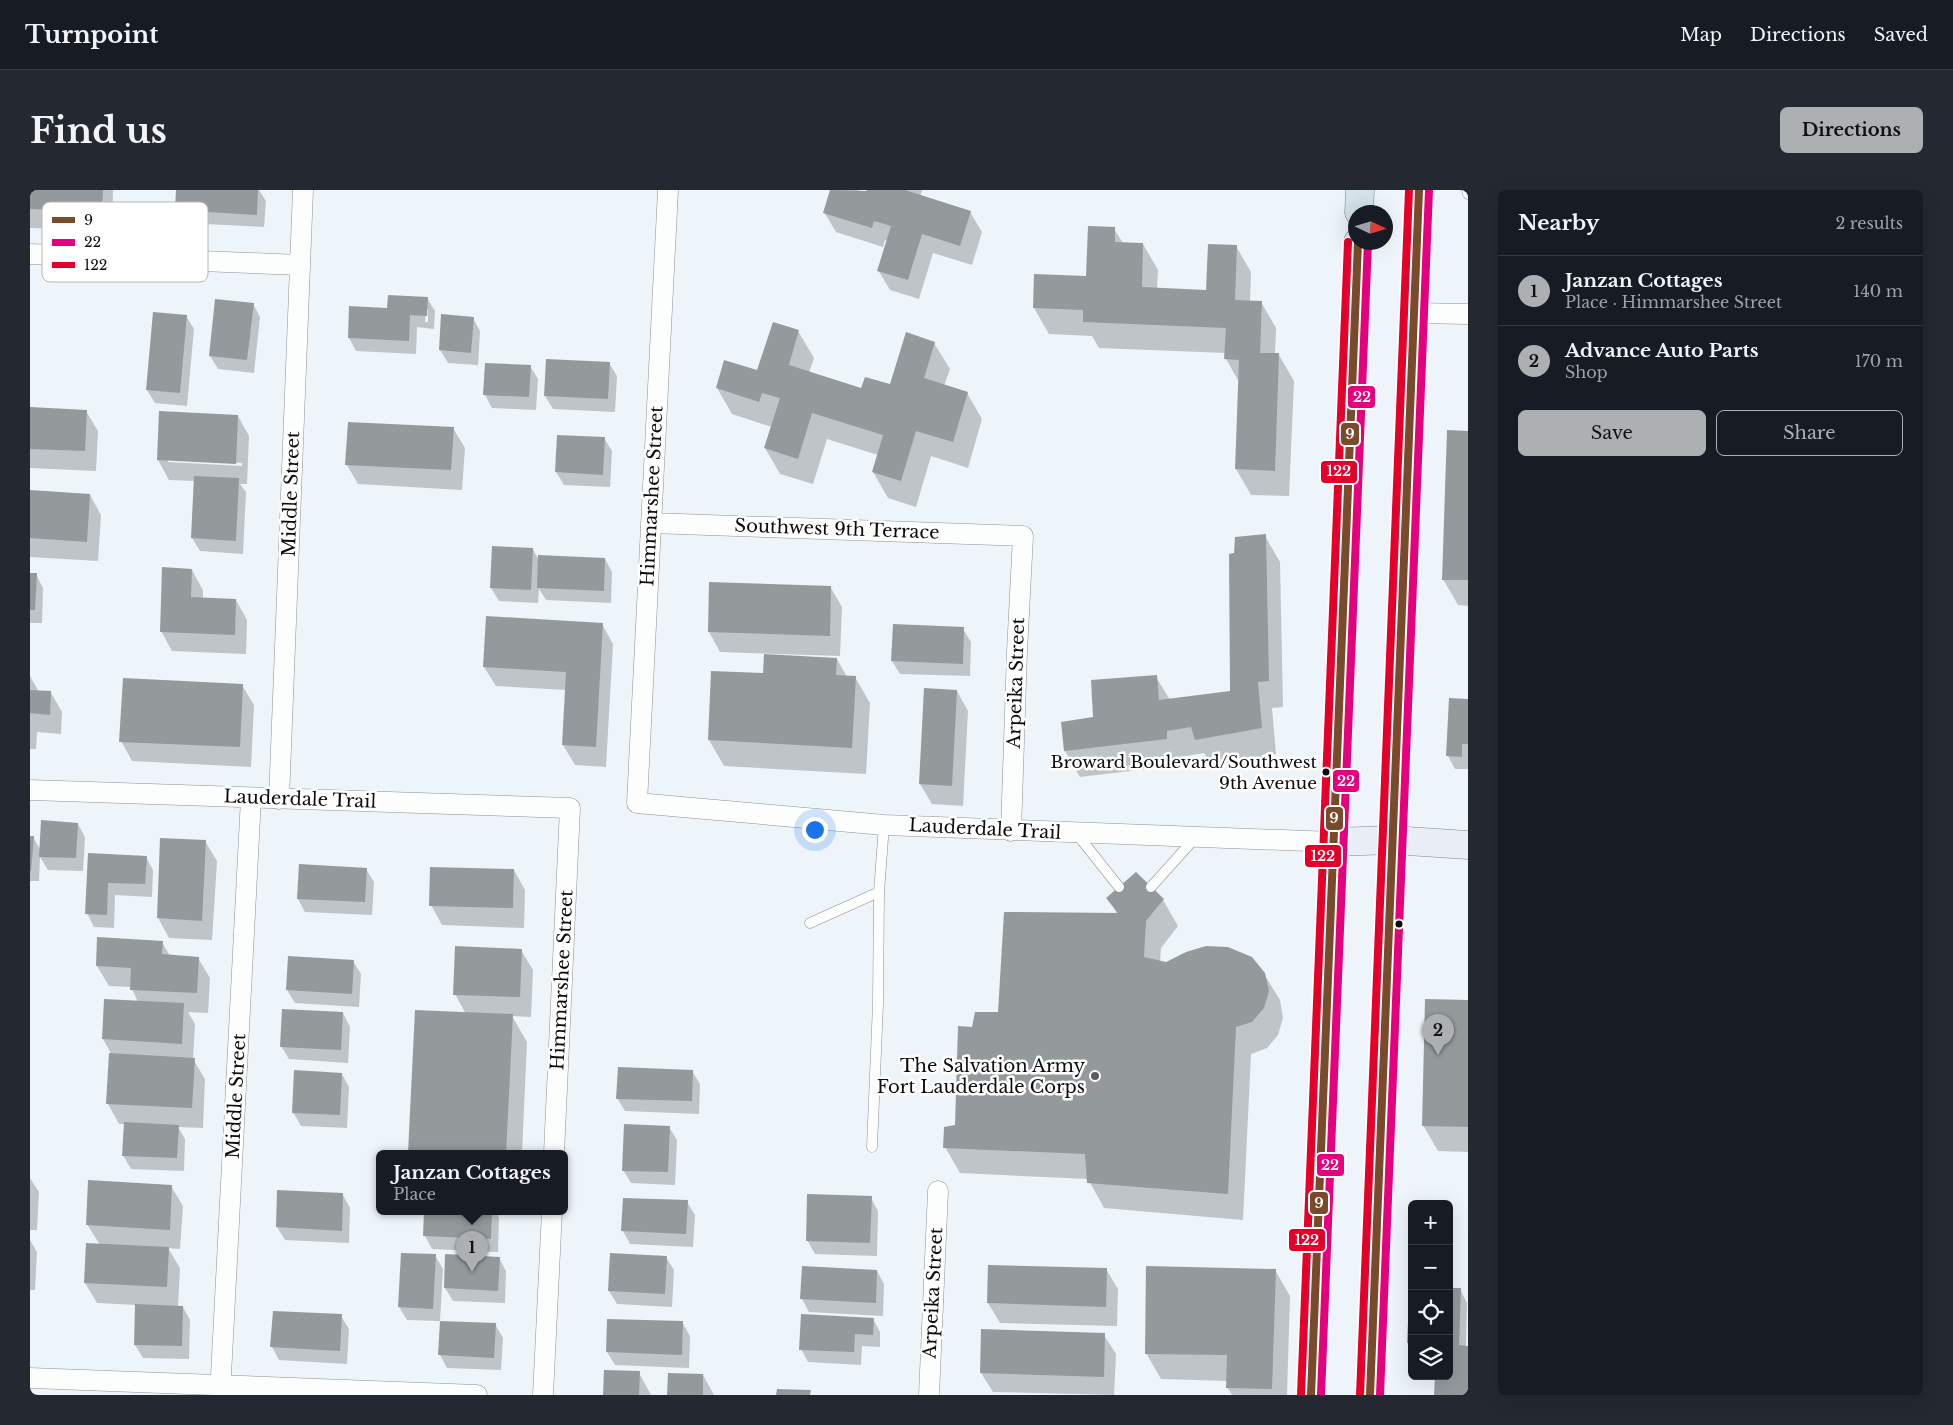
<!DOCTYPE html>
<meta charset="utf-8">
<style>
body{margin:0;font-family:"Libre Baskerville",serif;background:#242831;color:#f1f3f6}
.controls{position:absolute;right:15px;bottom:15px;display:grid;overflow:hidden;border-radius:8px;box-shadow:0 5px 20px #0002}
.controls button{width:45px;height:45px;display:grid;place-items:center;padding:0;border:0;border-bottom:1px solid #363941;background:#171b24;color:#f1f3f6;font:25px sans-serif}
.compass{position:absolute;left:1318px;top:15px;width:45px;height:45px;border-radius:50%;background:#171b24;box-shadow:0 5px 20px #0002;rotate:94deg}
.you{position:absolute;left:784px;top:639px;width:18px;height:18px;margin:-12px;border:4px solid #fff;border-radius:50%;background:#1a73e8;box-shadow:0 0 0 8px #1a73e833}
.badge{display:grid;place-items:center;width:32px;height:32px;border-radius:50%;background:#adb0b2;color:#111;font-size:16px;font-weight:700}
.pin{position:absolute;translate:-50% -41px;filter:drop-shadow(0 1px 2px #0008)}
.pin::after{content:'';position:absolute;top:26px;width:18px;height:15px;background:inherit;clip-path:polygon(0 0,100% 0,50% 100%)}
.popup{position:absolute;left:346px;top:960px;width:192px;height:65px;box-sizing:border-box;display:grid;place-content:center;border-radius:8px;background:#171b24;filter:drop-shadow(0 1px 4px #0005);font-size:16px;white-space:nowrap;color:#9ea1a6}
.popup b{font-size:19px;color:#f1f3f6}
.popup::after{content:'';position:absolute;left:50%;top:100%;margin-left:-10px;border:10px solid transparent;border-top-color:#171b24}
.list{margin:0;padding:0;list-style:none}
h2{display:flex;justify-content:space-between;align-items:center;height:65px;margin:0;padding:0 20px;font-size:21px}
h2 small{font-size:16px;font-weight:400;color:#9ea1a6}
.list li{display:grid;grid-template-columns:32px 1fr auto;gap:15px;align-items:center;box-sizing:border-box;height:70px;padding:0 20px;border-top:1px solid #363941}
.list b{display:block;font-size:19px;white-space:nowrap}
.list p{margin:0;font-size:16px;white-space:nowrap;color:#9ea1a6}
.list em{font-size:16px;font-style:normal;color:#9ea1a6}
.actions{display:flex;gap:10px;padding:15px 20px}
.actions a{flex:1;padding:11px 0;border:1px solid #adb0b2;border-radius:8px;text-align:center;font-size:18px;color:#adb0b2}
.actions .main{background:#adb0b2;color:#111}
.icon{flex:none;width:28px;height:28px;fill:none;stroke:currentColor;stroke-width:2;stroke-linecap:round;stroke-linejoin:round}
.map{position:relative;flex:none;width:1438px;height:1205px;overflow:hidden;border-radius:8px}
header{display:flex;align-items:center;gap:30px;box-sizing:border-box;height:70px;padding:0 25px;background:#171b24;border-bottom:1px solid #363941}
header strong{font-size:24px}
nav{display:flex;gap:28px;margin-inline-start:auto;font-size:18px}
.intro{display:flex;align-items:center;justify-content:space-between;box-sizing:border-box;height:120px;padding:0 30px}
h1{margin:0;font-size:35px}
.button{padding:12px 22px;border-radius:8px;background:#adb0b2;color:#111;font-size:18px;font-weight:700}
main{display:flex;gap:30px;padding:0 30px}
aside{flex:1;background:#171b24;border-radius:8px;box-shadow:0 5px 20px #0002}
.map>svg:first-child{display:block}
.shadow{fill:#0003;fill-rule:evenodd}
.building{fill:#949a9c}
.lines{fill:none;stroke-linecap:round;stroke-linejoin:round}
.service-casing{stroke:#8d9093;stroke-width:11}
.minor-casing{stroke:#8d9093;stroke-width:21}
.secondary-casing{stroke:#848789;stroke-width:29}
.primary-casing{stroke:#7a7e80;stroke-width:29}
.service{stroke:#fcfefe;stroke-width:10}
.minor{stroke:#fcfefe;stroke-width:20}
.secondary{stroke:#e8eef4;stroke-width:28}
.primary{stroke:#d6e4ec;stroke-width:28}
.bus-1-casing{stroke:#fff;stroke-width:11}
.bus-2-casing{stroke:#fff;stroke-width:11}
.bus-3-casing{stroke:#fff;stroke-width:11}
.bus-1{stroke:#7a4b2a;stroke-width:8}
.bus-2{stroke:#e5007d;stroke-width:8}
.bus-3{stroke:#e4002b;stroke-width:8}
.bus-dot{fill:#0b0b0b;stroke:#fff;stroke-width:2}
.poi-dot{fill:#5a5d5f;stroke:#fff;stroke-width:2}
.labels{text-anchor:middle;stroke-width:5;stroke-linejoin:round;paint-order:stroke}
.bus-label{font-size:17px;fill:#0b0b0b;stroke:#fff;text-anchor:end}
.street-label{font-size:18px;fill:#0b0b0b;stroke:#fff}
.poi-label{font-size:18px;fill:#0b0b0b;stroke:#fff;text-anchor:end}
.key{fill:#fff;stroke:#b6b6b6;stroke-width:1}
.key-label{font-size:14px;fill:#0b0b0b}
.line-badge{stroke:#fff;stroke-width:2}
.badge-label{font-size:14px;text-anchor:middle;font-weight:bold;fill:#fff}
</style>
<header>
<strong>Turnpoint</strong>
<nav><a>Map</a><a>Directions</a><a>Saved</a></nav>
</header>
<div class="intro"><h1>Find us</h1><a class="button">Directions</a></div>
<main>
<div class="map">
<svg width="1438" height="1205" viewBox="0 0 1438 1205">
<rect width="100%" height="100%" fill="#eef5fa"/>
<!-- shadow -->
<path class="shadow" d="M0,0H83L82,41L0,38Z
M147,0H229L236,11L234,37L154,33L146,20Z
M801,0H827L837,3L838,0H892L890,7L940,22L952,42L942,75L903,63L889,109L860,100L848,80L858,51L855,50L853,57L806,42L794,22Z
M1084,39L1093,53L1113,54L1128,80L1127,99L1178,101L1206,56L1221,82L1220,111L1231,112L1246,138L1245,164L1249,165L1264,191L1259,306L1221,305L1206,279L1209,192L1196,169V163L1069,158L1062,146L1019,144L1004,118L1057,87Z
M397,108L405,121L404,139L387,137L386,164L326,161L319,148L359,120ZM396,119H398V132H395Z
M223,114L230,127L224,183L188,179L180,166Z
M156,126L164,139L157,216L125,213L117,200Z
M443,128L450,141L448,175L418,173L410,160Z
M768,141L784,168L779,183L832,199L861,196L904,153L920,179L914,196L937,203L952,229L938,278L901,266L886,317L858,308L843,282L848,265L797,249L783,294L750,284L735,258L742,237L702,224L687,198L728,182Z
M579,173L587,186L585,222L523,219L515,206Z
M500,176L508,189L506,220L462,218L455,205Z
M0,218L56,221L68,241L66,281L0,278Z
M208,226L219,246L217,294H210L216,302L213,364L170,361L162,348L165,291L139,290L128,270ZM138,269L212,273V276L138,272Z
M423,238L435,258L432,300L328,294L317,275Z
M1438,242V416L1428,415L1413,389Z
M528,246L574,248L582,261L580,297L534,295L526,282Z
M0,301L60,305L71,325L68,371L0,367Z
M1235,346L1250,372L1253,517L1242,518L1246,564L1182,576L1174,563L1151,567V575L1050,587L1035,561L1064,529L1126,487L1140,510L1202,503Z
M503,359L509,371L575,369L582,382L581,413L516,410L509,399L508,413L469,411L461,398Z
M162,380L173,400V409L206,410L217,430L216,464L142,461L131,441Z
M0,384H6L13,398L12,433H0Z
M801,398L812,417L810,466L690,462L679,442Z
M572,434L583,454L576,577L545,575L533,555L536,500L466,496L454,477Z
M933,439L941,452L940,486L870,484L862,471Z
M807,469L817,487H825L840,513L836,584L694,576L679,550L683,482L734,485Z
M0,486L9,502L21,503L32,522L31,544L7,542L6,559H0Z
M212,495L224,515L221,577L102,571L91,551Z
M895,500L927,501L938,521L933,616L902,614L890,594Z
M1438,510V579H1425L1418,566Z
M48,634L55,647L53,681L18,680L10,667L9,691H0V647H3L10,659Z
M175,651L187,671L182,750L139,748L128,728Z
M60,665L116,667L123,680L122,707L85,705L84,738L64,737L57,723Z
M336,679L344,692L342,725L275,722L268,709Z
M484,680L495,700L494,738L412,735L401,715Z
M1078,708L1133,710L1148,736L1131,758L1130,772L1234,784L1250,810L1253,828L1248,845L1237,858L1221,864L1213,1030L1074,1018L1058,989L930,983L915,957L926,936L943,839L969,823L1087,724Z
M132,752L140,766L168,768L180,788L178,823L158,822L165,834L163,869L175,889L173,938L148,937L155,949L154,981L101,979L93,965L95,934H89L78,914L82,865L73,849L108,812L101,797L79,796L67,776Z
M491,760L503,780L501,827L482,826L497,852L492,963H379L386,821L436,824L425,804Z
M323,771L331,784L329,817L265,813L257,800Z
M1438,811V962L1408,961L1393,935Z
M313,823L320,837L318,873L259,869L251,856Z
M662,881L670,894L669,924L595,921L587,908Z
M312,884L319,897L317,938L271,936L263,922Z
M639,937L647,950L645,995L601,993L593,980Z
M0,988L9,1002L7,1040H0Z
M141,996L153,1016L150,1059L138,1058L150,1078L148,1117H153L160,1130L159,1169L113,1168L105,1155L107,1115L67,1113L55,1093L70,1055L57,1034Z
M313,1005L320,1018L319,1053L255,1050L247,1037Z
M841,1008L848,1021L847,1066L785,1064L777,1050Z
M594,1009L657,1012L665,1025L663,1057L600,1054L593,1041Z
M395,1021H489V1023L466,1022L469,1028L468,1062L402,1059L395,1046Z
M0,1050L7,1062L5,1100H0Z
M581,1064L636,1067L644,1080L642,1117L587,1114L579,1101Z
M405,1065L413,1079L410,1131L377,1130L369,1117Z
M469,1068L476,1081L475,1113L423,1111L415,1098Z
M1076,1079L1088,1099L1087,1136L970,1133L958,1113Z
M1245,1080L1260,1106L1257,1205H1202L1197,1197V1191L1131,1189L1116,1163Z
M847,1081L854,1094L853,1126L779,1122L772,1109Z
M1430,1099L1437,1113L1436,1157H1438V1205H1405L1419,1186Z
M244,1122L311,1126L319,1139L317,1174L249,1170L242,1157Z
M843,1129L850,1142V1157L832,1156L831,1175L778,1172L771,1159Z
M652,1132L660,1146L659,1178L585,1175L577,1162Z
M465,1134L473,1148L471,1180L417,1178L410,1165Z
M1074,1145L1086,1164L1084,1205L963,1202L951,1183Z
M609,1183L621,1205H574Z
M673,1185L684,1205H638Z"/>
<!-- building -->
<path class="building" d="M0,0H73L72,22L0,19Z
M146,0H228L227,25L145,20Z
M800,0L836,1L837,0H875L941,21L930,56L892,44L878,90L847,81L861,36L844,31L842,38L793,23Z
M1058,36L1085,37V52L1113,53L1112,97L1176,100L1178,54L1207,55L1205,110L1232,111L1230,163H1249L1245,281L1205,279L1209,170L1194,169L1196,138L1053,132V120L1003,118L1004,84L1056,86Z
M358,105L398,107L397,126L380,125L379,151L318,148L319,116L357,118Z
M185,109L224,113L217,170L179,166Z
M123,122L157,125L150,203L116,200Z
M411,124L444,127L441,163L409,160Z
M743,132L769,140L759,175L831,198L835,187L860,194L876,142L905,152L894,188L938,202L923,252L886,241L871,291L842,282L853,245L782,223L768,269L734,258L750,208L732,203L729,212L686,198L694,170L727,180Z
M516,169L580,172L578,209L514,206Z
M455,173L501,175L499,207L453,205Z
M0,217L57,220L55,261L0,259Z
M129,221L208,225L206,274L127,270Z
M318,232L424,237L421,280L315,275Z
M1417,240L1438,241V390H1412Z
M527,245L575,247L573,285L525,282Z
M164,286L209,288L206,351L161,348Z
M0,300L60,304L57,352L0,348Z
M1236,344L1239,491L1228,492L1232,538L1165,550L1161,537L1137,541V549L1034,561L1031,532L1063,527L1061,490L1127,485L1129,510L1200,501L1199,364L1204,363L1205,347Z
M462,356L503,358L501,400L460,398Z
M508,365L575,368L574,401L507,398Z
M132,377L162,379L161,407L206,409L205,445L130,442Z
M0,383H7L5,420H0Z
M679,392L801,396L800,446L678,442Z
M456,426L573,433L566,557L532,555L536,482L453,477Z
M863,434L934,437L933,474L861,471Z
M734,464L807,468L806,485L826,486L822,558L678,550L681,481L733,483Z
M93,488L213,494L210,557L89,552Z
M894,498L927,500L922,596L889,594Z
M0,500L21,501L20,525L0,523Z
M1419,508L1438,509V554H1432V567L1416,566Z
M11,630L48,633L46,668L9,667Z
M0,646H4L1,681H0Z
M130,648L176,650L172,731L127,728Z
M58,663L117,666L115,694L78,693L77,725L55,724Z
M269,674L337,678L335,712L267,709Z
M400,677L484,679L483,718L399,716Z
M1106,682L1134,709L1116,731L1114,767L1136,772L1156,762L1176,756L1198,757L1222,767L1235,783L1239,801L1234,818L1222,832L1206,837L1198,1004L1057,993L1055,964L913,958L914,937L925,935L928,836L942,837L945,822H968L974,722L1088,723L1076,708Z
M67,747L133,751L132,764L169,767L167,803L100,800L101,778L66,776Z
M425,756L492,759L490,807L423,805Z
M258,766L324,770L322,804L256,800Z
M74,809L154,813L152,854L72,849Z
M1395,809L1438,810V937L1392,936Z
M252,819L313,822L311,860L250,857Z
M385,820L483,824L476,963H378Z
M79,863L165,868L162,918L76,914Z
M588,877L663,880L662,911L586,909Z
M264,880L312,883L310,925L262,923Z
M94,932L149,935L147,968L92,966Z
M594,934L640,936L638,982L592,981Z
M58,990L142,995L140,1040L56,1035Z
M247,1000L313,1003L312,1041L246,1037Z
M777,1004L842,1006L840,1053L776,1051Z
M593,1008L658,1010L656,1044L591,1041Z
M394,1021H462L461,1049L393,1046Z
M56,1053L139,1057L137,1097L54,1093Z
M371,1063L406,1064L403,1119L368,1117Z
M580,1063L637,1066L635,1104L578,1101Z
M415,1064L470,1067L468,1101L414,1098Z
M958,1075L1077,1078L1076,1117L957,1113Z
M772,1076L847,1080L846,1113L770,1109Z
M1116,1076L1246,1079L1242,1199L1196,1198L1197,1165L1115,1164Z
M1380,1087H1382V1154L1377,1153Z
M1419,1098H1431L1429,1155L1438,1156V1205H1404L1405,1186H1419Z
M105,1114L153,1116L152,1156L104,1155Z
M243,1121L312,1124L310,1161L240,1157Z
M771,1124L844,1128L843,1145L825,1144L824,1162L769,1160Z
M577,1129L653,1131L652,1165L576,1162Z
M410,1131L466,1133L464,1168L408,1165Z
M951,1139L1075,1143L1074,1187L950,1183Z
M574,1180L610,1181L609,1205H573Z
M638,1183L673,1184V1205H637Z
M747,1199L781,1200L780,1205H746Z"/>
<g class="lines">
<!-- service casing -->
<g class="service-casing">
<path id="service" d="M1437,0L1438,4
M1046,643L1089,697
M1121,697L1166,647
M780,733L849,702
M842,957L848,814L849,702L854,635"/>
</g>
<!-- minor casing -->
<g class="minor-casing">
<path id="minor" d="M638,0L607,613L854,635L1303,652
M0,64L270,75
M1384,123L1438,124
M621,333L993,346L987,462L981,641
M0,600L540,618L524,963
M249,609L273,0
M0,1188L447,1205
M190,1205L221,608
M513,1205L522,1021
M899,1205L908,1001"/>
</g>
<!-- secondary casing -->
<g class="secondary-casing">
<path id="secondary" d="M1303,652L1362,650L1438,655"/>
</g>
<!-- primary casing -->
<g class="primary-casing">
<path id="primary" d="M1329,22L1330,0
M1281,1205L1328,52
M1340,1205L1389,0"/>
</g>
<!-- service -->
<use href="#service" class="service"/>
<!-- minor -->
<use href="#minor" class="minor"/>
<!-- secondary -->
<use href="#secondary" class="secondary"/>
<!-- primary -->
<use href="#primary" class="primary"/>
<!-- bus-1 casing -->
<g class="bus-1-casing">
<path id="bus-1" d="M1281,1205L1328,52
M1340,1205L1389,0"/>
</g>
<!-- bus-2 casing -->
<g class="bus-2-casing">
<path id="bus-2" d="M1291,1205L1338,52
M1350,1205L1399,0"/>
</g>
<!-- bus-3 casing -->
<g class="bus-3-casing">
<path id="bus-3" d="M1271,1205L1318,52
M1330,1205L1379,0"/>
</g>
<!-- bus-1 -->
<use href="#bus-1" class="bus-1"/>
<!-- bus-2 -->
<use href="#bus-2" class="bus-2"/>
<!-- bus-3 -->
<use href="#bus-3" class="bus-3"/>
</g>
<!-- markers -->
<g class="bus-dot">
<circle cx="1296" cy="582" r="4.5"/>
<circle cx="1369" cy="734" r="4.5"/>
</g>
<circle class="poi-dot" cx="1065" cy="886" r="5"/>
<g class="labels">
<!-- bus labels -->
<g class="bus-label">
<text x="1287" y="578">Broward Boulevard/Southwest<tspan x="1287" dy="21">9th Avenue</tspan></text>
</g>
<!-- street labels -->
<g class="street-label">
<text transform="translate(261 304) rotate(-88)" y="6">Middle Street</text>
<text transform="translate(622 306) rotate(-87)" y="6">Himmarshee Street</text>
<text transform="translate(807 339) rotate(2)" y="6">Southwest 9th Terrace</text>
<text transform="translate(986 493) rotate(-88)" y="6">Arpeika Street</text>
<text transform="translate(270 609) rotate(2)" y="6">Lauderdale Trail</text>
<text transform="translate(955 639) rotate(3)" y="6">Lauderdale Trail</text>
<text transform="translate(532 790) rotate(-87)" y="6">Himmarshee Street</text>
<text transform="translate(206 906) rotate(-87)" y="6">Middle Street</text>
<text transform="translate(903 1103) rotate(-87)" y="6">Arpeika Street</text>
</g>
<!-- poi labels -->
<g class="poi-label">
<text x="1055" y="882">The Salvation Army<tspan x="1055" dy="21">Fort Lauderdale Corps</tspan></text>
</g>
</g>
<!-- legend -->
<rect x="12" y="12" width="166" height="80" rx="8" class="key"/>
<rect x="22" y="27" width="23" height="6" fill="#7a4b2a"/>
<rect x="22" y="49" width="23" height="7" fill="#e5007d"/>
<rect x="22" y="72" width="23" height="6" fill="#e4002b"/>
<g class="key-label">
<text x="54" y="35">9</text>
<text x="54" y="57">22</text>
<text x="54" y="80">122</text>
</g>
<g class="line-badge">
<rect x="1317" y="195" width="29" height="24" rx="5" fill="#e5007d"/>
<rect x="1310" y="232" width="20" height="24" rx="5" fill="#7a4b2a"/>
<rect x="1290" y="270" width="38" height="24" rx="5" fill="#e4002b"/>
<rect x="1302" y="579" width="28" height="24" rx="5" fill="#e5007d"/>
<rect x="1295" y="616" width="19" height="25" rx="5" fill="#7a4b2a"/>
<rect x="1274" y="654" width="38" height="24" rx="5" fill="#e4002b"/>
<rect x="1286" y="963" width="29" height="24" rx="5" fill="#e5007d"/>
<rect x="1279" y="1001" width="20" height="24" rx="5" fill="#7a4b2a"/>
<rect x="1258" y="1038" width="38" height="24" rx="5" fill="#e4002b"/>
</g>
<g class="badge-label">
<text x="1332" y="212">22</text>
<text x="1320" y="249">9</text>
<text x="1309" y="286">122</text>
<text x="1316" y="596">22</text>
<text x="1304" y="633">9</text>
<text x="1293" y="671">122</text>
<text x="1300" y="980">22</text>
<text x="1289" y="1018">9</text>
<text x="1277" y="1055">122</text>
</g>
</svg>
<div class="controls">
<button>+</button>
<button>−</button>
<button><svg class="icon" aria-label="locate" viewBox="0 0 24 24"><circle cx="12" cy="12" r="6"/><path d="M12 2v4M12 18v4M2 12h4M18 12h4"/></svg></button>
<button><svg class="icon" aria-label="layers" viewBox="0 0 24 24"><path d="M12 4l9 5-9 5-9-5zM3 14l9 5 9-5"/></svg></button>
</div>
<svg class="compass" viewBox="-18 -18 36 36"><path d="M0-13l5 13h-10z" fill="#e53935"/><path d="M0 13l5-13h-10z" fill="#9ea1a6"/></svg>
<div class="you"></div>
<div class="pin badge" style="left:442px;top:1082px">1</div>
<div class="popup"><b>Janzan Cottages</b>Place</div>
<div class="pin badge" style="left:1408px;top:865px">2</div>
</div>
<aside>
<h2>Nearby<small>2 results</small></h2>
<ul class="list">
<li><span class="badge">1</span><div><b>Janzan Cottages</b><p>Place · Himmarshee Street</p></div><em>140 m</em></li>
<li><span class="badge">2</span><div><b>Advance Auto Parts</b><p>Shop</p></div><em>170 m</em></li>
</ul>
<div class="actions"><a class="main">Save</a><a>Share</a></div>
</aside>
</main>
